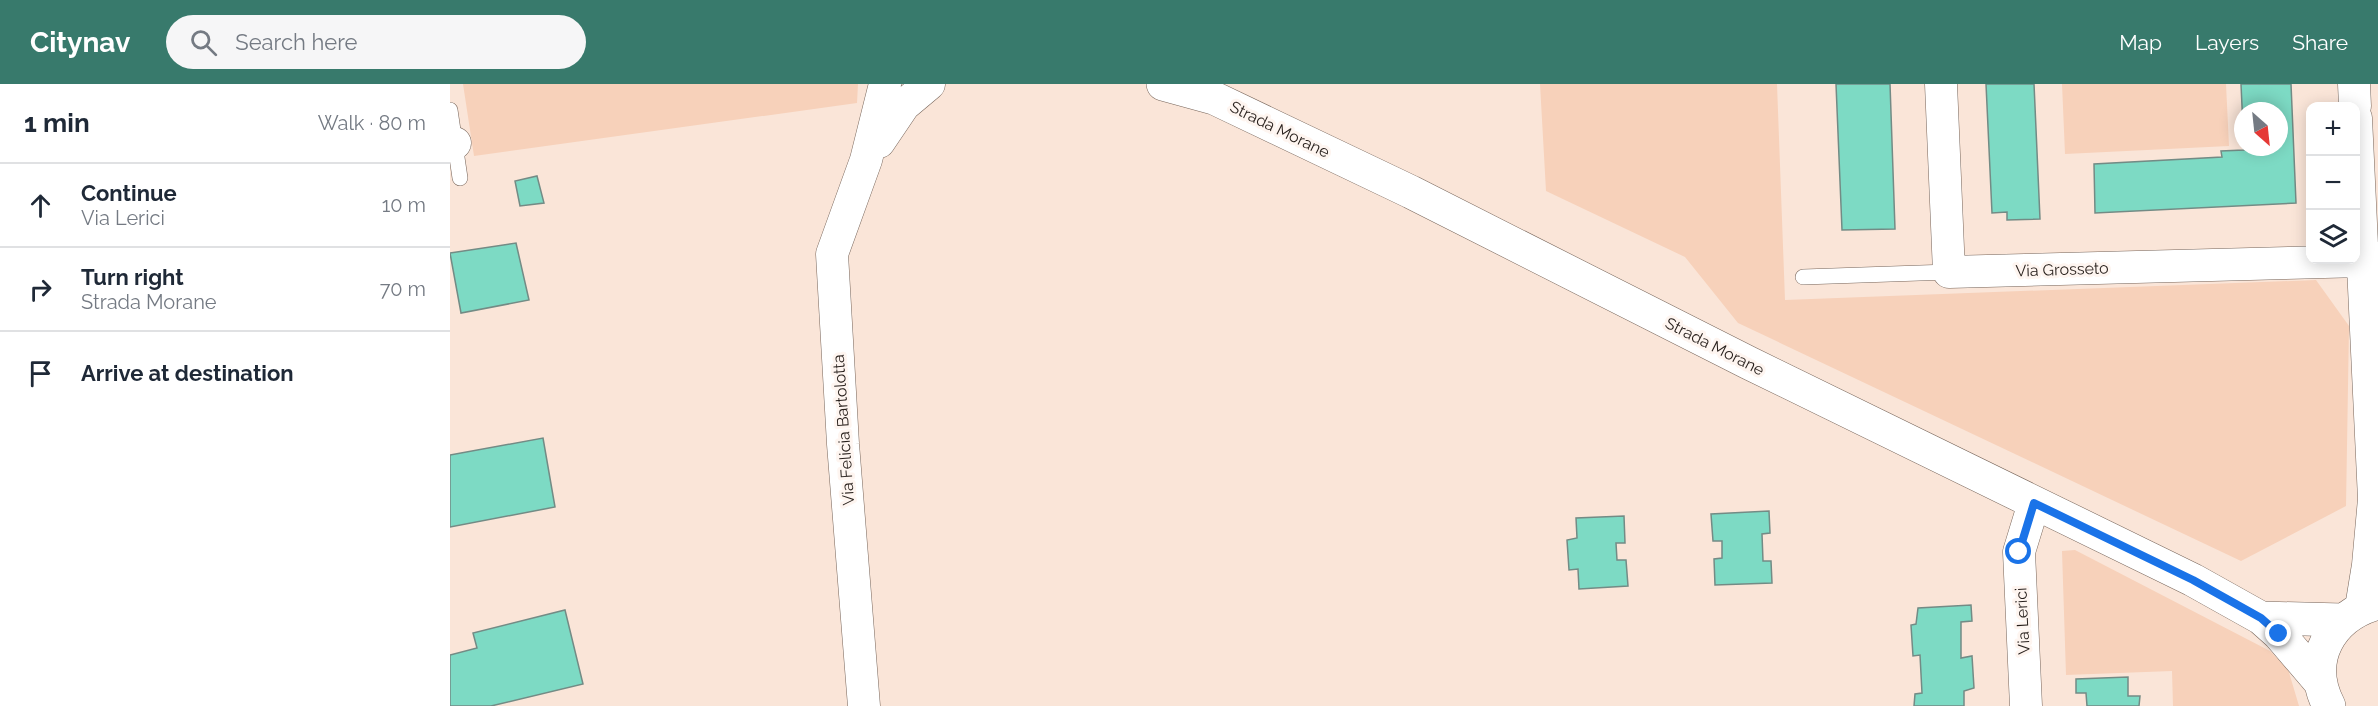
<!DOCTYPE html>
<meta charset="utf-8">
<style>
body{margin:0;font-family:Raleway,sans-serif;background:#f6f6f7;color:#1f2937}
.controls{position:absolute;right:18px;top:18px;display:grid;overflow:hidden;border-radius:12px;box-shadow:0 3px 15px #0003}
.controls button{width:54px;height:54px;display:grid;place-items:center;padding:0;border:0;border-bottom:2px solid #e0e1e3;background:#fff;color:#1f2937;font:30px sans-serif}
.compass{position:absolute;left:1784px;top:18px;width:54px;height:54px;border-radius:50%;background:#fff;box-shadow:0 3px 15px #0003;rotate:153deg}
.stop{position:absolute;width:18px;height:18px;margin:-14px;border:4px solid #1a73e8;border-radius:50%;background:#fff}
.stop.end{background:#1a73e8;border-color:#fff;box-shadow:0 2px 6px #0008}
.list{margin:0;padding:0;list-style:none}
h2{display:flex;justify-content:space-between;align-items:center;height:78px;margin:0;padding:0 24px;font-size:26px}
h2 small{font-size:20px;font-weight:400;color:#747a83}
.list li{display:grid;grid-template-columns:39px 1fr auto;gap:18px;align-items:center;box-sizing:border-box;height:84px;padding:0 24px;border-top:2px solid #e0e1e3}
.list b{display:block;font-size:22px;white-space:nowrap}
.list p{margin:0;font-size:20px;white-space:nowrap;color:#747a83}
.list em{font-size:20px;font-style:normal;color:#747a83}
.icon{flex:none;width:33px;height:33px;fill:none;stroke:currentColor;stroke-width:2;stroke-linecap:round;stroke-linejoin:round}
.map{position:relative;flex:none;width:1928px;height:622px;overflow:hidden}
header{display:flex;align-items:center;gap:36px;box-sizing:border-box;height:84px;padding:0 30px;background:#387a6c;color:#fff}
header strong{font-size:28px}
nav{display:flex;gap:33px;margin-inline-start:auto;font-size:21px}
.search{width:420px;height:54px;background:#f6f6f7;display:flex;align-items:center;gap:15px;box-sizing:border-box;padding:0 21px;border-radius:33px;color:#747a83;font-size:22px}
main{display:flex}
aside{flex:1;background:#fff}
.map>svg:first-child{display:block}
.green{fill:#f7d1ba}
.building{fill:#7ddac4;stroke:#738b85;stroke-width:1.5}
.lines{fill:none;stroke-linecap:round;stroke-linejoin:round}
.service-casing{stroke:#77655a;stroke-width:16}
.minor-casing{stroke:#77655a;stroke-width:33}
.tertiary-casing{stroke:#77655a;stroke-width:34}
.service{stroke:#fff;stroke-width:15}
.minor{stroke:#fff;stroke-width:32}
.tertiary{stroke:#fff;stroke-width:33}
.route{stroke:#1a73e8;stroke-width:8}
.labels{text-anchor:middle;stroke-width:6;stroke-linejoin:round;paint-order:stroke}
.street-label{font-size:16px;fill:#261e1a;stroke:#fef5f0}
</style>
<header>
<strong>Citynav</strong>
<div class="search"><svg class="icon" aria-label="search" viewBox="0 0 24 24"><circle cx="10" cy="10" r="6"/><path d="M15 15l6 6"/></svg>Search here</div>
<nav><a>Map</a><a>Layers</a><a>Share</a></nav>
</header>
<main>
<aside>
<h2>1 min<small>Walk · 80 m</small></h2>
<ul class="list">
<li><svg class="icon" aria-label="ahead" viewBox="0 0 24 24"><path d="M12 20V5M6 11l6-6 6 6"/></svg><div><b>Continue</b><p>Via Lerici</p></div><em>10 m</em></li>
<li><svg class="icon" aria-label="right" viewBox="0 0 24 24"><path d="M7 20v-9h11M14 6l5 5-5 5"/></svg><div><b>Turn right</b><p>Strada Morane</p></div><em>70 m</em></li>
<li><svg class="icon" aria-label="arrive" viewBox="0 0 24 24"><path d="M6 21V4h12l-3 4 3 4H6"/></svg><div><b>Arrive at destination</b></div></li>
</ul>
</aside>
<div class="map">
<svg width="1928" height="622" viewBox="0 0 1928 622">
<rect width="100%" height="100%" fill="#fae5d8"/>
<!-- green -->
<path class="green" d="M13,0H408L407,19L24,72Z
M1090,0H1327L1335,216L1866,196L1899,242L1896,422L1791,477L1288,239L1235,173L1096,107Z
M1612,0H1776L1779,62L1615,70Z
M1625,466L1820,567L1838,585L1849,622H1723L1722,587L1616,591L1612,467Z"/>
<!-- building -->
<path class="building" d="M1386,0H1440L1445,145L1392,146Z
M1536,0H1584L1590,135L1557,136V128L1542,129Z
M1791,0H1841L1846,119L1645,129L1644,80L1772,73L1771,67L1794,66V63H1829V27H1793V44Z
M87,92L94,119L70,122L65,97Z
M66,159L79,216L11,229L0,169Z
M93,354L105,423L0,443V371Z
M1319,427L1320,449L1312,450L1313,477H1321L1322,499L1265,501L1264,475L1272,474V457H1263L1261,430Z
M1174,432L1175,459H1166L1167,476H1176L1178,502L1129,505L1128,485L1119,486L1117,456L1127,454L1126,434Z
M1521,521L1522,537L1511,538V574L1522,572L1524,604L1514,607V622H1464L1465,610L1472,609L1470,571L1463,572L1461,541L1466,540L1468,524Z
M115,526L133,600L41,622H0V571L27,564L23,549Z
M1678,593V612H1690L1689,622H1637L1636,609H1626V595Z"/>
<g class="lines">
<!-- service casing -->
<g class="service-casing">
<path id="service" d="M0,26L10,94
M1353,193L1499,188"/>
</g>
<!-- minor casing -->
<g class="minor-casing">
<path id="minor" d="M1491,0L1499,188L1912,177L1928,174
M1904,0L1905,22
M1906,34L1924,415L1918,481L1911,524
M429,58L454,21L479,0
M0,60L5,59
M414,622L393,360L382,170L416,76L435,0
M1576,622L1569,468L1584,419"/>
</g>
<!-- tertiary casing -->
<g class="tertiary-casing">
<path id="tertiary" d="M713,0L764,14L961,108L1299,279L1743,496L1811,534L1829,550L1870,598
M1811,534L1892,536
M1879,622C1855,576 1880,532 1928,519"/>
</g>
<!-- service -->
<use href="#service" class="service"/>
<!-- minor -->
<use href="#minor" class="minor"/>
<!-- tertiary -->
<use href="#tertiary" class="tertiary"/>
</g>
<g class="lines">
<!-- route -->
<path class="route" d="M1569,468L1584,419L1743,496L1811,534L1829,550"/>
</g>
<g class="labels">
<!-- street labels -->
<g class="street-label">
<text transform="translate(830 45) rotate(26)" y="6">Strada Morane</text>
<text transform="translate(1612 185) rotate(-2)" y="6">Via Grosseto</text>
<text transform="translate(1265 262) rotate(27)" y="6">Strada Morane</text>
<text transform="translate(393 346) rotate(-94)" y="6">Via Felicia Bartolotta</text>
<text transform="translate(1572 537) rotate(-93)" y="6">Via Lerici</text>
</g>
</g>
</svg>
<div class="controls">
<button>+</button>
<button>−</button>
<button><svg class="icon" aria-label="layers" viewBox="0 0 24 24"><path d="M12 4l9 5-9 5-9-5zM3 14l9 5 9-5"/></svg></button>
</div>
<svg class="compass" viewBox="-18 -18 36 36"><path d="M0-13l5 13h-10z" fill="#e53935"/><path d="M0 13l5-13h-10z" fill="#747a83"/></svg>
<div class="stop" style="left:1569px;top:468px"></div>
<div class="stop end" style="left:1829px;top:550px"></div>
</div>
</main>
